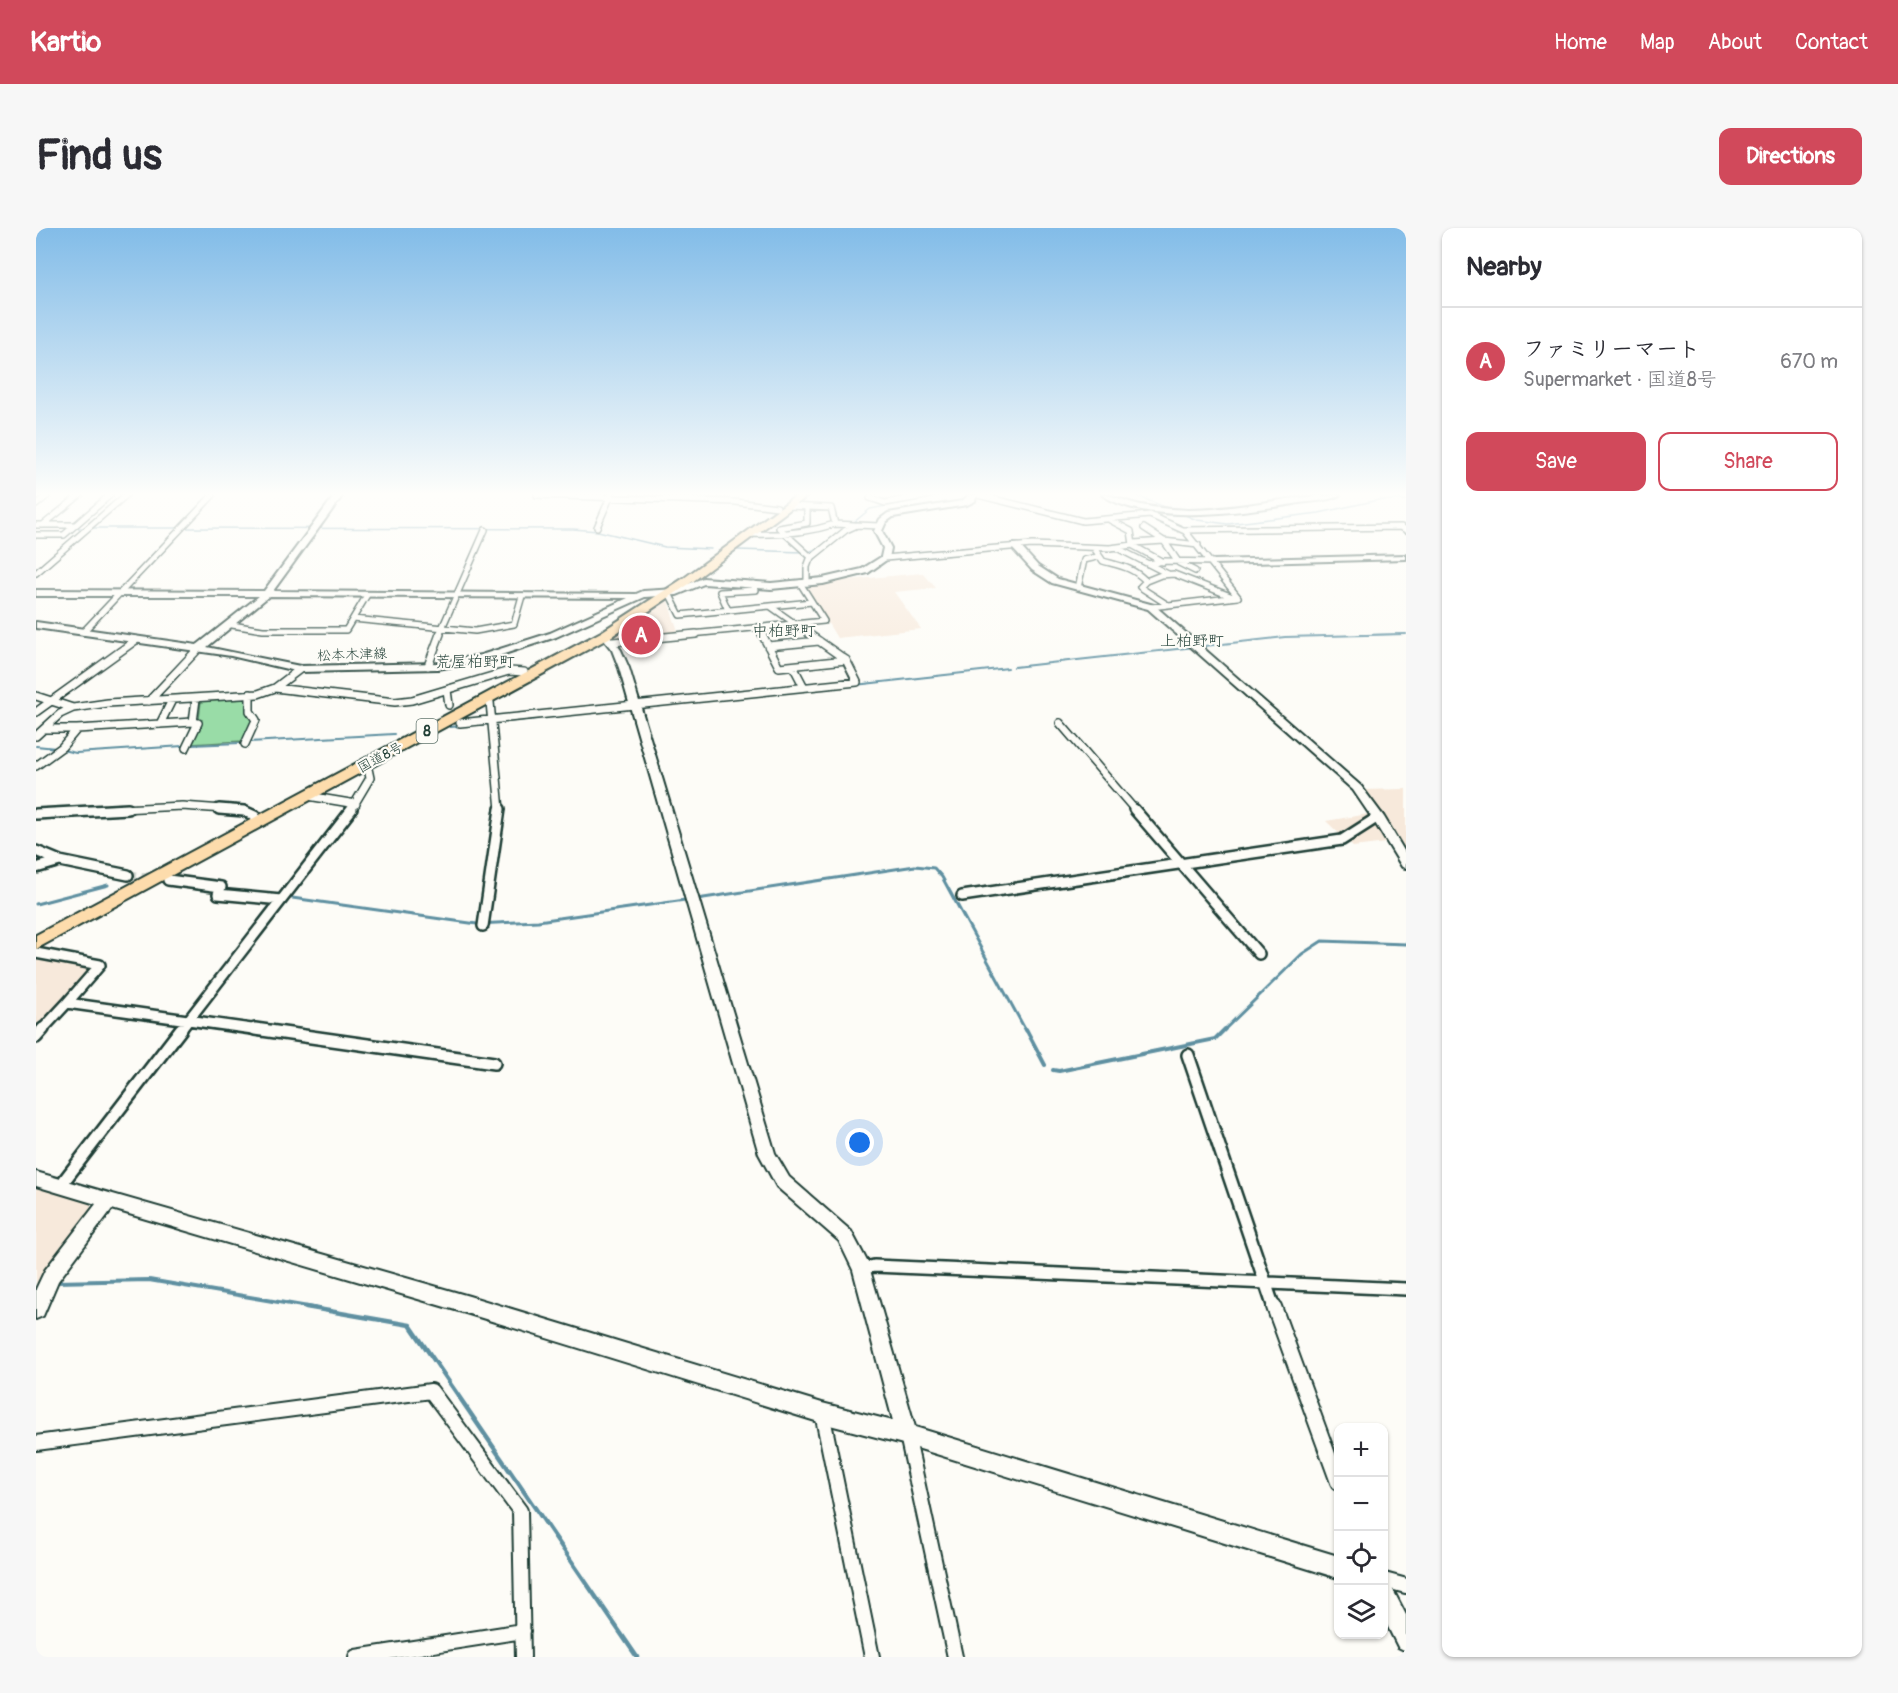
<!DOCTYPE html>
<meta charset="utf-8">
<style>
body{margin:0;font-family:Pangolin,"Klee One",sans-serif;background:#f7f7f7;color:#2b2b33}
.controls{position:absolute;right:18px;bottom:18px;display:grid;overflow:hidden;border-radius:12px;box-shadow:0 2px 4px #0004}
.controls button{width:54px;height:54px;display:grid;place-items:center;padding:0;border:0;border-bottom:2px solid #e1e1e2;background:#fff;color:#2b2b33;font:30px sans-serif}
.you{position:absolute;left:824px;top:915px;width:21px;height:21px;margin:-15px;border:4px solid #fff;border-radius:50%;background:#1a73e8;box-shadow:0 0 0 9px #1a73e833}
.badge{display:grid;place-items:center;width:39px;height:39px;border-radius:50%;background:#d1495b;color:#fff;font-size:20px;font-weight:700}
.pin{position:absolute;translate:-50% -50%;border:3px solid #fff;box-shadow:0 2px 6px #0006}
.list{margin:0;padding:0;list-style:none}
h2{display:flex;justify-content:space-between;align-items:center;height:78px;margin:0;padding:0 24px;font-size:26px}
h2 small{font-size:20px;font-weight:400;color:#7c7c81}
.list li{display:grid;grid-template-columns:39px 1fr auto;gap:18px;align-items:center;box-sizing:border-box;height:108px;padding:0 24px;border-top:2px solid #e1e1e2}
.list b{display:block;font-size:22px;white-space:nowrap}
.list p{margin:0;font-size:20px;white-space:nowrap;color:#7c7c81}
.list em{font-size:20px;font-style:normal;color:#7c7c81}
.actions{display:flex;gap:12px;padding:18px 24px}
.actions a{flex:1;padding:14px 0;border:2px solid #d1495b;border-radius:12px;text-align:center;font-size:21px;color:#d1495b}
.actions .main{background:#d1495b;color:#fff}
.icon{flex:none;width:33px;height:33px;fill:none;stroke:currentColor;stroke-width:2;stroke-linecap:round;stroke-linejoin:round}
.map{position:relative;flex:none;width:1370px;height:1429px;overflow:hidden;border-radius:12px}
header{display:flex;align-items:center;gap:36px;box-sizing:border-box;height:84px;padding:0 30px;background:#d1495b;color:#fff}
header strong{font-size:28px}
nav{display:flex;gap:33px;margin-inline-start:auto;font-size:21px}
.intro{display:flex;align-items:center;justify-content:space-between;box-sizing:border-box;height:144px;padding:0 36px}
h1{margin:0;font-size:42px}
.button{padding:15px 27px;border-radius:12px;background:#d1495b;color:#fff;font-size:21px;font-weight:700}
main{display:flex;gap:36px;padding:0 36px}
aside{flex:1;background:#fff;border-radius:12px;box-shadow:0 2px 4px #0004}
.map>svg:first-child{display:block}
.built{fill:#f7e9db}
.green{fill:#99dca7;stroke:#5c8c6e;stroke-width:1.5}
.lines{fill:none;stroke-linecap:round;stroke-linejoin:round}
.stream-far4{stroke:#5f90a1;stroke-width:1.5}
.stream-far3{stroke:#5f90a1;stroke-width:2}
.stream-far2{stroke:#5f90a1;stroke-width:3}
.stream-far1{stroke:#5f90a1;stroke-width:4}
.stream{stroke:#5f90a1;stroke-width:4.5}
.street-tunnel{stroke:#d1d6d0;stroke-width:9;stroke-dasharray:9 4.5;stroke-linecap:butt}
.street-far4-casing{stroke:#1f3d34;stroke-width:8}
.street-far3-casing{stroke:#1f3d34;stroke-width:10}
.street-far2-casing{stroke:#1f3d34;stroke-width:14}
.street-far1-casing{stroke:#1f3d34;stroke-width:16}
.street-casing{stroke:#1f3d34;stroke-width:18}
.secondary-casing{stroke:#1f3d34;stroke-width:4}
.highway-casing{stroke:#1f3d34;stroke-width:4}
.street-far4{stroke:#fdfcf7;stroke-width:5}
.street-far3{stroke:#fdfcf7;stroke-width:7}
.street-far2{stroke:#fdfcf7;stroke-width:9}
.street-far1{stroke:#fdfcf7;stroke-width:11}
.street{stroke:#fdfcf7;stroke-width:14}
.secondary{fill:#fdfcf7;fill-rule:evenodd}
.highway{fill:#fddcac;fill-rule:evenodd}
.labels{text-anchor:middle;stroke-width:4.5;stroke-linejoin:round;paint-order:stroke}
.far-street-label{font-size:14px;fill:#1f3d34;stroke:#fdfcf7}
.shield{fill:#fdfcf7;stroke:#62766e;stroke-width:1.5}
.shield-label{font-size:15px;font-weight:bold;fill:#1f3d34}
.far-quarter-label{font-size:16px;fill:#1f3d34;stroke:#fdfcf7}
</style>
<header>
<strong>Kartio</strong>
<nav><a>Home</a><a>Map</a><a>About</a><a>Contact</a></nav>
</header>
<div class="intro"><h1>Find us</h1><a class="button">Directions</a></div>
<main>
<div class="map">
<svg width="1370" height="1429" viewBox="0 0 1370 1429">
<rect width="100%" height="100%" fill="#fdfcf7"/>
<filter id="ink" filterUnits="userSpaceOnUse"><feTurbulence type="fractalNoise" baseFrequency=".0167" numOctaves="2"/><feDisplacementMap in="SourceGraphic" scale="12" xChannelSelector="R" yChannelSelector="G"/><feConvolveMatrix kernelMatrix="1 2 1 2 8 2 1 2 1" color-interpolation-filters="sRGB"/></filter>
<g filter="url(#ink)">
<!-- built -->
<path class="built" d="M887,345L900,360L858,364L885,401L801,410L768,356Z
M631,371L643,406L581,412L574,407Z
M1370,561V626L1327,562Z
M1332,586L1350,615L1317,619L1290,593Z
M0,729L57,739L0,802Z
M0,958L55,975V981L0,1065Z"/>
<!-- green -->
<path class="green" d="M212,469V489L216,491L207,513L155,516L166,492L163,491L165,473Z"/>
<g class="lines">
<!-- stream-far4 -->
<path class="stream-far4" d="M1099,267L1161,292L1192,296L1283,285L1342,272H1370
M817,295L834,281L909,267
M40,300H51
M56,300H143
M148,300L537,301L562,303L629,319L675,321
M702,322L767,324
M773,324L785,319
M1321,407L1370,406"/>
<!-- stream-far3 -->
<path class="stream-far3" d="M978,439L1249,409L1370,406
M819,457L972,440
M459,495L499,491
M414,499L452,496
M213,514L358,506
M155,517L204,515
M0,518L20,520
M26,522L40,525L147,518"/>
<!-- stream-far2 -->
<path class="stream-far2" d="M190,662L231,666
M249,669L441,696L502,693L649,672
M661,671L879,638L898,640L906,649L990,803
M0,676L72,657
M1187,803L1266,726L1286,713L1370,716"/>
<!-- stream-far1 -->
<path class="stream-far1" d="M990,801L1009,837
M1017,842L1023,843L1179,811L1189,801
M20,1054L113,1052L278,1080"/>
<!-- stream -->
<path class="stream" d="M270,1079L374,1097L601,1429"/>
<!-- street-tunnel -->
<path class="street-tunnel" d="M92,647L119,650"/>
<!-- street-far4 casing -->
<g class="street-far4-casing">
<path id="street-far4" d="M501,267L700,274L741,279
M942,267L1047,293L1114,287L1149,303L1202,369L1115,379
M834,270L849,275L894,267
M0,277L12,267
M753,278L795,280L799,296L819,297
M771,279V295L743,300L776,330
M0,297H39
M7,297L44,267
M561,299L575,267
M1108,300L1128,313L1143,335L1159,343
M1148,302L1365,299L1370,302
M714,306C743,307 771,305 799,296
M0,307H28L74,267
M1098,315L1128,313L1162,317
M1096,317L1127,334
M1058,320L1067,333C1085,338 1096,339 1110,353L1104,359L1132,377
M1081,320L1132,346
M849,330L996,317L1074,320L1097,317L1095,303L1074,292
M1112,336L1128,333L1177,334
M0,345L90,267
M1110,353L1125,347L1138,346L1197,369
M771,355V339L774,331L810,302L821,297L844,298
M1042,360L1048,332L1061,329
M633,365L644,387L734,378L775,407
M734,378L776,374
M692,382L684,364L720,362L717,356
M317,391L439,403L478,396L486,368
M196,397L227,402H310L331,367
M722,399L726,407
M47,404L177,267
M403,407L449,302
M645,407L788,393L764,355"/>
</g>
<!-- street-far3 casing -->
<g class="street-far3-casing">
<path id="street-far3" d="M726,406L743,439L810,432
M577,414L660,406
M732,418L783,413
M392,438L404,406
M757,438L768,459
M239,460L359,474L376,472L473,443L488,444
M411,462L413,477
M0,468L37,480
M449,472L454,474L464,582
M113,473L163,420
M0,484L100,412
M424,495L821,454L810,432L773,406
M1024,495L1099,582
M124,496L136,472
M41,501L157,494L160,471
M0,508L24,486L37,480L72,475L222,466L239,460L264,441
M209,516L220,492L214,483V466
M150,520L162,495L157,494
M0,538L26,519L41,501H8
M272,568L320,576
M65,582L146,578L201,582
M315,582L334,550L331,536"/>
</g>
<!-- street-far2 casing -->
<g class="street-far2-casing">
<path id="street-far2" d="M183,581L208,583L219,588
M1098,581L1223,726
M0,586L92,581
M0,623L24,633L92,647
M0,640L24,633
M132,652L185,659L182,666L245,672
M926,668L1306,612L1342,589
M447,698L464,581
M0,725L64,737L31,775
M5,803L31,775L230,803
M144,803L316,581"/>
</g>
<!-- street-far1 casing -->
<g class="street-far1-casing">
<path id="street-far1" d="M219,801L458,835
M0,809L7,801
M1152,827L1238,1080
M24,958L145,801
M826,1041L838,1038L1370,1061"/>
</g>
<!-- street casing -->
<g class="street-casing">
<path id="street" d="M1238,1079L1302,1254
M786,1185L836,1429
M871,1207L919,1429
M0,1215L395,1163L484,1283L487,1429
M1348,1352L1370,1358
M320,1429L487,1403"/>
</g>
<!-- secondary casing -->
<g class="secondary-casing">
<path id="secondary" d="M299,267H307L237,363L600,366L607,363L640,361L667,350L735,355L787,350L826,341L845,329L847,320L838,303L844,291L852,285L926,273L933,267H941L939,273L931,277L857,289L850,294L846,303L855,320L853,330L832,345L787,356L735,361L668,356L641,367L609,369L520,409L450,432L402,441L264,444L195,428L0,400V394L161,417L223,368H0V362L228,363ZM233,368L592,370L514,405L445,427L402,435L264,438L171,419Z
M1066,267C1078,267 1086,272 1097,275C1115,280 1134,281 1152,282C1203,282 1253,267 1304,267C1292,274 1272,273 1258,276C1204,284 1114,298 1066,267Z
M976,316H982L1002,338L1022,351L1118,377L1325,558L1348,589L1370,626V640L1366,639L1336,590L1317,562L1112,381L1016,355L996,342L976,320Z
M1370,327V331L1177,336L1173,334L1177,332Z
M566,405H572L585,422L593,440L739,925L753,949L815,1003L832,1035L879,1199L1302,1328V1350L871,1217L786,1195L433,1086L76,981L22,1053L7,1088L0,1091V1061L9,1042L60,976L0,958V944L433,1068L786,1175L857,1193L817,1042L803,1013L741,959L723,926L583,440L576,422L564,407Z
M1348,1357L1356,1360L1370,1387V1423L1362,1419L1348,1391Z"/>
</g>
<!-- highway casing -->
<g class="highway-casing">
<path id="highway" d="M761,267H773L656,354L573,410L0,721V707L565,404L648,350Z"/>
</g>
<!-- street-far4 -->
<use href="#street-far4" class="street-far4"/>
<!-- street-far3 -->
<use href="#street-far3" class="street-far3"/>
<!-- street-far2 -->
<use href="#street-far2" class="street-far2"/>
<!-- street-far1 -->
<use href="#street-far1" class="street-far1"/>
<!-- street -->
<use href="#street" class="street"/>
<!-- secondary -->
<use href="#secondary" class="secondary"/>
<!-- highway -->
<use href="#highway" class="highway"/>
</g>
</g>
<!-- sky -->
<linearGradient id="sky" x2="0" y2="1"><stop stop-color="#82bce8"/><stop offset="0.57" stop-color="#fefefb"/><stop offset="1" stop-color="#fefefb" stop-opacity="0"/></linearGradient>
<rect width="1370" height="467" fill="url(#sky)"/>
<g class="labels">
<!-- far-street labels -->
<g class="far-street-label">
<text transform="translate(316 426) rotate(-2)" y="5">松本木津線</text>
<text transform="translate(344 529) rotate(-28)" y="5">国道8号</text>
</g>
<!-- shield labels -->
<rect class="shield" x="380.5" y="491" width="21" height="24" rx="4.5"/>
<g class="shield-label">
<text x="391" y="508">8</text>
</g>
<!-- far-quarter labels -->
<g class="far-quarter-label">
<text x="748" y="408">中柏野町</text>
<text x="1156" y="418">上柏野町</text>
<text x="439" y="439">荒屋柏野町</text>
</g>
</g>
</svg>
<div class="controls">
<button>+</button>
<button>−</button>
<button><svg class="icon" aria-label="locate" viewBox="0 0 24 24"><circle cx="12" cy="12" r="6"/><path d="M12 2v4M12 18v4M2 12h4M18 12h4"/></svg></button>
<button><svg class="icon" aria-label="layers" viewBox="0 0 24 24"><path d="M12 4l9 5-9 5-9-5zM3 14l9 5 9-5"/></svg></button>
</div>
<div class="you"></div>
<div class="pin badge" style="left:605px;top:407px">A</div>
</div>
<aside>
<h2>Nearby<small></small></h2>
<ul class="list">
<li><span class="badge">A</span><div><b>ファミリーマート</b><p>Supermarket · 国道8号</p></div><em>670 m</em></li>
</ul>
<div class="actions"><a class="main">Save</a><a>Share</a></div>
</aside>
</main>
